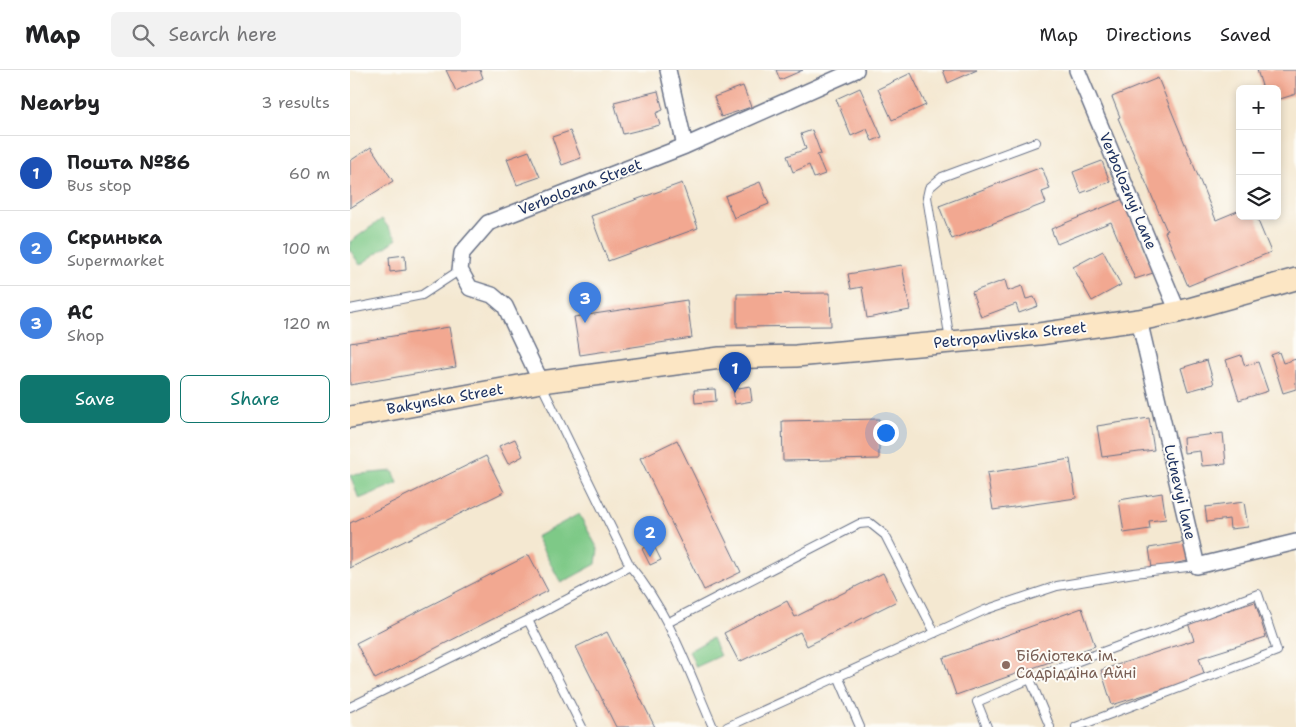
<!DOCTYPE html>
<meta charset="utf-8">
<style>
body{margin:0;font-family:"Shantell Sans",sans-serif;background:#f2f2f2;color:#202124}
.controls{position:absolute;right:15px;top:15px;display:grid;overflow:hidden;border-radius:8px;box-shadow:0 2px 8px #0003}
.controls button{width:45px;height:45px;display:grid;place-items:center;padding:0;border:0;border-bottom:1px solid #e0e0e0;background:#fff;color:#202124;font:25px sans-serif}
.you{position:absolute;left:535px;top:362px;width:18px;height:18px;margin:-12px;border:4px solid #fff;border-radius:50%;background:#1a73e8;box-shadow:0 0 0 8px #1a73e833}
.badge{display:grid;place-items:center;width:32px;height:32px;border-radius:50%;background:#0f766e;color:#fff;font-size:16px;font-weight:700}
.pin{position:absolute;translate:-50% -41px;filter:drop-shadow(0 1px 2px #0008)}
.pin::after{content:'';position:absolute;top:26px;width:18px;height:15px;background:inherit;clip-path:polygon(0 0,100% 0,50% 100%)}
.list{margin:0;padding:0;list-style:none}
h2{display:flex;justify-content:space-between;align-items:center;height:65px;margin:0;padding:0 20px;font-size:21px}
h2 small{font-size:16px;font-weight:400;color:#757577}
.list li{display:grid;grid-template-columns:32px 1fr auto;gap:15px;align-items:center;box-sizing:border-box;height:75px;padding:0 20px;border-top:1px solid #e0e0e0}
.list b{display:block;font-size:19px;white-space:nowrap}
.list p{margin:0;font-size:16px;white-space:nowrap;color:#757577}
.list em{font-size:16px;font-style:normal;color:#757577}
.actions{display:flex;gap:10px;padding:15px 20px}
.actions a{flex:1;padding:11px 0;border:1px solid #0f766e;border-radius:8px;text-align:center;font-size:18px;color:#0f766e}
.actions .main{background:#0f766e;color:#fff}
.icon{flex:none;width:28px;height:28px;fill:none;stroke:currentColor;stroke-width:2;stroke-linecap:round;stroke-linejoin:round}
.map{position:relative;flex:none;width:946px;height:657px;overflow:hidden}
header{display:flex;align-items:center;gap:30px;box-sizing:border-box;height:70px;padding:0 25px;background:#fff;border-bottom:1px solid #e0e0e0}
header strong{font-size:24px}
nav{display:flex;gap:28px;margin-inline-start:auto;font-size:18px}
.search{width:350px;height:45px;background:#f2f2f2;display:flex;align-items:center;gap:12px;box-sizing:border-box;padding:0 18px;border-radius:8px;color:#757577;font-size:19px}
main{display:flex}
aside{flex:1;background:#fff}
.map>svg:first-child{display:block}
.green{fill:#7ec987;stroke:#4c7c72}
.building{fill:#f2a891}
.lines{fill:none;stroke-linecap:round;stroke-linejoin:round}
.lane-casing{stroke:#677086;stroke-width:10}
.street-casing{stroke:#677086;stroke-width:18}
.secondary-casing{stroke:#677086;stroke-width:24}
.lane{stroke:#fff;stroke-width:8}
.street{stroke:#fff;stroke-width:15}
.secondary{stroke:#fce6c4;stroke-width:21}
.education-dot{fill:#8d6e63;stroke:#fdfcf7;stroke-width:2}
.labels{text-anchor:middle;stroke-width:4;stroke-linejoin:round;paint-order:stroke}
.street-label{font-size:15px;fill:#1b2f5e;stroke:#fdfcf7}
.education-label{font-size:15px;fill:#785e54;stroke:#fdfcf7;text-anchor:start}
</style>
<header>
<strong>Map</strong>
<div class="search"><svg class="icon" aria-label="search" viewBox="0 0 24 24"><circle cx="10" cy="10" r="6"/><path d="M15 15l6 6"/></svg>Search here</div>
<nav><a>Map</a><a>Directions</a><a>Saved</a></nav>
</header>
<main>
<aside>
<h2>Nearby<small>3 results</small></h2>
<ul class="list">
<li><span class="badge" style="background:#1a4fb4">1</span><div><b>Пошта №86</b><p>Bus stop</p></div><em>60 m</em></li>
<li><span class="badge" style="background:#3f7fe0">2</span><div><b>Скринька</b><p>Supermarket</p></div><em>100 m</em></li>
<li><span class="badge" style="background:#3f7fe0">3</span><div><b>АС</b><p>Shop</p></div><em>120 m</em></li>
</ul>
<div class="actions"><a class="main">Save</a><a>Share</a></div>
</aside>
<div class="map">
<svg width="946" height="657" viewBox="0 0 946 657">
<rect width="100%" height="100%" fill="#fdfcf7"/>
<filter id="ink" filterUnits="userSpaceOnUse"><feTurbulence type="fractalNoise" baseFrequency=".02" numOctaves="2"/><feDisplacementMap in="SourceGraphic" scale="10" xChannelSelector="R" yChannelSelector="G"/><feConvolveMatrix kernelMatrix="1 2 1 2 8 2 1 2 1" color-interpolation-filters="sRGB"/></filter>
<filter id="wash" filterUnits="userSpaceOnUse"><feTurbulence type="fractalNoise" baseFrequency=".0096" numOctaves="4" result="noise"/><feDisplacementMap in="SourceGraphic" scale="20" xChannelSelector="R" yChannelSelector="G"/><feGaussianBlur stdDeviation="1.12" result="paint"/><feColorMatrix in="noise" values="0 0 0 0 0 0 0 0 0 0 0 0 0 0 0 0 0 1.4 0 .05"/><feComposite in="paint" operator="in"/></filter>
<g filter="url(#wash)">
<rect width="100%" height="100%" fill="#f4e8d1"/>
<!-- green -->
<path class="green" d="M32,149L47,169L10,195L0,180V172Z
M43,401L48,413L9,429L0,405Z
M229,444L248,479L246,494L211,513L186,467Z
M362,568L370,586L346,597L339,581Z"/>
<g id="blocks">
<!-- building -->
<path class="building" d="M96,0H130L133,8L106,21Z
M426,0H453L430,10Z
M593,0H627L598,13Z
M907,0H946V24L927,30V19H913Z
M561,3L576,35L542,50L528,19Z
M808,8L866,150L890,140V146H906L921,182L838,216L815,162L817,161L768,48L770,47L762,27Z
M393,16L401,37L371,47L364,27Z
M510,18L532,67L522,71L517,59L501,66L486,29Z
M308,21L313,40L306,43L310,55L273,64L264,32Z
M462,60L471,84L467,85L475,104L464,108L459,95L443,102L437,86L456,79L451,64Z
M220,61L231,88L212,95L202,67Z
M21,77L43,111L0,138V91Z
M179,81L190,107L167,115L157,89Z
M752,91L760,112L731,123L723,102Z
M692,97L700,119L692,122L696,133L602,169L589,136Z
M410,112L419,134L384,148L375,126Z
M332,113L348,158L258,191L241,146Z
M773,129L803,203L785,209L761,152L707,174L701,159Z
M753,181L771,215L742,231L723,197Z
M55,185L56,200L40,202L39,187Z
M552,195L560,240L517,248L512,217L501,219L498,204Z
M655,210L658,221L672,216L676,229L684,227L688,236L669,243L666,234L631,247L622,222Z
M480,223L481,256L387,257V224Z
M337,230L342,268L230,285L224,247Z
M99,257L106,297L0,315V273Z
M929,282L933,293L946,289V319L933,323L921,285Z
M891,285L895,296L908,292L918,321L889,330L876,290Z
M857,290L864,314L838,321L831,298Z
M400,316L402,331L385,334L383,319Z
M365,319L366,331L345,333L344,320Z
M799,348L804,380L752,387L747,356Z
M529,349V389L433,391L432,351Z
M873,363L876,394L852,396L850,381L834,383L833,368Z
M165,369L173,386L158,394L149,376Z
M327,370L391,502L354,520L290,388Z
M136,386L154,422L0,498V453Z
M720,389L726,428L643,440L637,403Z
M812,423L816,449L799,451L800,459L774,463L769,430Z
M894,432L898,457L880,459L879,449L857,452L855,437Z
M835,472L838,491L802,498L799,478Z
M303,474L311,490L300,495L292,479Z
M179,485L198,521L25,609L6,573Z
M533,503L547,531L457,576L450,562L389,592L374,563L437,531L445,547Z
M905,532L916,567L849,588L855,606L762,635L751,600L844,570L838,553Z
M732,538L745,576L606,625L593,588Z
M257,562L305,657H266L226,577Z"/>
</g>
</g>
<g filter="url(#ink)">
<use href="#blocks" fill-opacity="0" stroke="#677086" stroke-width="1"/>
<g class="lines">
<!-- lane casing -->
<g class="lane-casing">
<path id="lane" d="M0,239L72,225L110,200
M600,271L577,127L579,118L592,107L686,72
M191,314L280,496C319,542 339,602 363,657
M178,550L232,657
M317,553L509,454L520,453L535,465L585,563
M488,606L510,657
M0,637L178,550L280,496
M377,657L635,540L707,516L784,503L847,496
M637,657L627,632L680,609
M700,657L680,609L908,524L927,581L726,657"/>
</g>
<!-- street casing -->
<g class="street-casing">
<path id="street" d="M318,0L335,76
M727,0L828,242
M789,250L847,496L946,472
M191,312L155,236L142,225L120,218L110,200L112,183L138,153L335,76L506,0"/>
</g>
<!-- secondary casing -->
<g class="secondary-casing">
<path id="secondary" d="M0,347L191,312L370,288L446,286L689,264L789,250L828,242L946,209"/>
</g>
<!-- lane -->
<use href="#lane" class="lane"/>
<!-- street -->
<use href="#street" class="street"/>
<!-- secondary -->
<use href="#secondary" class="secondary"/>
</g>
</g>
<!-- markers -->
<circle class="education-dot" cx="656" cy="595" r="5"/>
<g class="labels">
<!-- street labels -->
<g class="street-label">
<text transform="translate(230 117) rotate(-21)" y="5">Verbolozna Street</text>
<text transform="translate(778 121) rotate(67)" y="5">Verboloznyi Lane</text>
<text transform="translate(660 265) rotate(-6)" y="5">Petropavlivska Street</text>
<text transform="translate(95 329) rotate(-10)" y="5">Bakynska Street</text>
<text transform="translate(830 422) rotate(77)" y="5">Lutnevyi lane</text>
</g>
<!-- education labels -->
<g class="education-label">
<text x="666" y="591">Бібліотека ім.<tspan x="666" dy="17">Садріддіна Айні</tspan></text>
</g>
</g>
</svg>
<div class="controls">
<button>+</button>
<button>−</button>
<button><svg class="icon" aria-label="layers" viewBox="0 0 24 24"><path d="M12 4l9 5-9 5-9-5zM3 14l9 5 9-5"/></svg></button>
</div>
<div class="you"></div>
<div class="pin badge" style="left:385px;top:323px;background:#1a4fb4">1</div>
<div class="pin badge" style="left:300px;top:487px;background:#3f7fe0">2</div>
<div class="pin badge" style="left:235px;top:253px;background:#3f7fe0">3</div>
</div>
</main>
